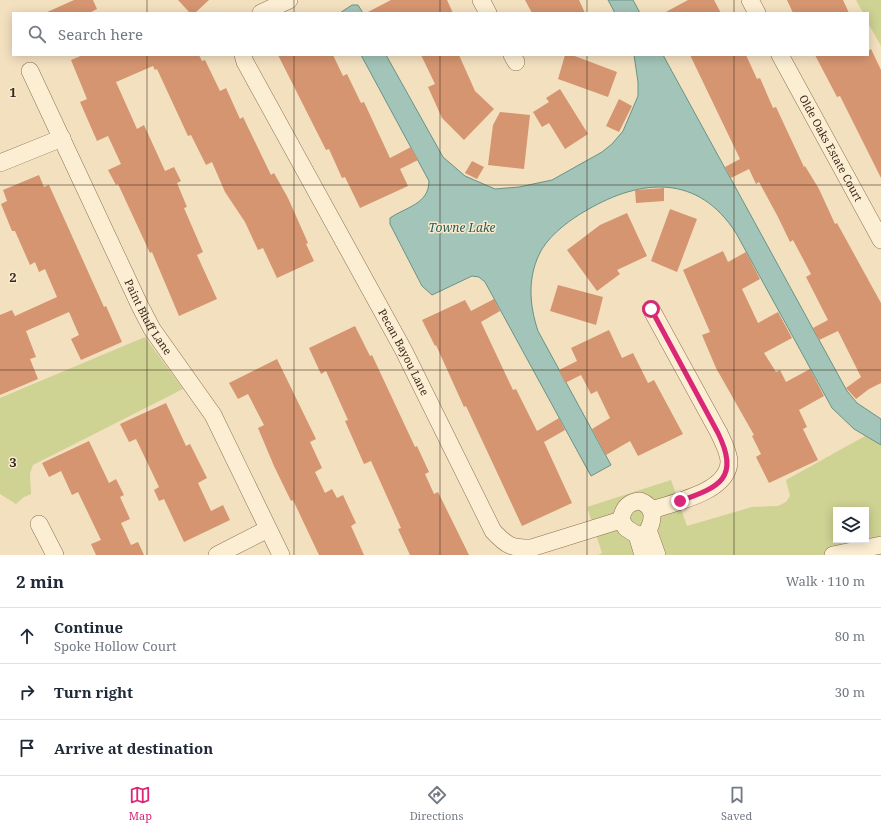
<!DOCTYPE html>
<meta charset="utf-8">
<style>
body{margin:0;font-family:"Noto Serif",serif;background:#f6f6f7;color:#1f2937}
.controls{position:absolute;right:12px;bottom:12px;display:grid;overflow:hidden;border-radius:0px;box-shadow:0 2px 10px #0003}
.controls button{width:36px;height:36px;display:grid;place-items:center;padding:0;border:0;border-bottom:1px solid #e0e1e3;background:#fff;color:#1f2937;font:20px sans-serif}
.stop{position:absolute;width:12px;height:12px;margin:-9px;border:3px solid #db2777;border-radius:50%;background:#fff}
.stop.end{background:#db2777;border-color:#fff;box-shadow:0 1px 4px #0008}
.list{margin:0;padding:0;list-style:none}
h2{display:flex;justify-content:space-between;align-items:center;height:52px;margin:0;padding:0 16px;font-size:17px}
h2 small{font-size:13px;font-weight:400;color:#747a83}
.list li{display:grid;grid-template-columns:26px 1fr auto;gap:12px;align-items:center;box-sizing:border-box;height:56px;padding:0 16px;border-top:1px solid #e0e1e3}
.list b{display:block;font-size:15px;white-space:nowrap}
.list p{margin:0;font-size:13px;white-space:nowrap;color:#747a83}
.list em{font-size:13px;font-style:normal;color:#747a83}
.icon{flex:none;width:22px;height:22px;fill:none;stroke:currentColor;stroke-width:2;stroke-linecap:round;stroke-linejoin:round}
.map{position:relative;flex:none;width:881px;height:555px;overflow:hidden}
.search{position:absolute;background:#fff;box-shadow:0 2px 10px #0003;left:12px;right:12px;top:12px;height:44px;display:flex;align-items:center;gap:10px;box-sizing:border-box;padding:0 14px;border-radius:0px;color:#747a83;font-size:15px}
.sheet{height:220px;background:#fff}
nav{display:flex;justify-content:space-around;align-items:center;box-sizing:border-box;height:56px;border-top:1px solid #e0e1e3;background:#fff;font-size:11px;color:#747a83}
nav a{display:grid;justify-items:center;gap:2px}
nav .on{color:#db2777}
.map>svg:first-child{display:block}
.green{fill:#ced292;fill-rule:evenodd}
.water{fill:#a3c4b8;stroke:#689386}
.building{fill:#d59570}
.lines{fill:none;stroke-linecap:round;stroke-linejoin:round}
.minor-casing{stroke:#8d7055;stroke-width:18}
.minor{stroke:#fceed3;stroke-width:17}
.route{stroke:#db2777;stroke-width:5}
.grid{fill:none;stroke:#3b291b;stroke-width:1;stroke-opacity:0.55}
.labels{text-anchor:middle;stroke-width:3;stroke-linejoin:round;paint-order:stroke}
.street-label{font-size:11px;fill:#3b291b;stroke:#f9ebcf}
.water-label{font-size:12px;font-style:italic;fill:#295d57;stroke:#f9ebcf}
.grid-label{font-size:13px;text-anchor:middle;font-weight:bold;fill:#3b291b;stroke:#f9ebcf;stroke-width:3;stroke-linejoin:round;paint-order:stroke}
</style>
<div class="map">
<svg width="881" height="555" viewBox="0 0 881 555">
<rect width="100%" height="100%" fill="#f3e0bf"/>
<!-- green -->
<path class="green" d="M856,0H881V46L868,23V13H863Z
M145,337L183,389L33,465L30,473L31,494L24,497L16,504L0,494V398Z
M865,436L881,445V555H598L602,553L587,507L671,480L687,526L752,507L778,506L786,502L790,496L786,480ZM836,510H866V540H836Z"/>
<!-- water -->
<path class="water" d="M608,0H633L640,13H615Z
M352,5H358L363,13H340Z
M361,55H386L443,157L465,176L495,189L519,187L552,180L602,152L612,144L623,131L638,96V82L634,55H663L847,391L857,403L881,419V445L854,429L832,408L736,233C698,174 642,178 587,210C571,219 552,233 542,249C527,275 529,304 538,331L611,465L591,476L485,282L479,277L472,276L432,295L422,286L390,224V218C406,207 429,204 429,181Z"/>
<!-- building -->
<path class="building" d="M74,0H93L97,9L89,13H45Z
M178,0H209L195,13H190Z
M391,0H447L453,13H366Z
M525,0H579L585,13H532Z
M688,0H714L721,13H664Z
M787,0H843L849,13H793Z
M871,49L881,70V178L840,96L837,97L815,55H868V51Z
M83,55H199L202,61L205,60L220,91L226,88L240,119L243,117L271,175L274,173L288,198L308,243L306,244L314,261L277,278L263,248L258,250L245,222L225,192L212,162L206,165L191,135L188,136L157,69L155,70L153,66L116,82L137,129L144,125L165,171L174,167L181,181L177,183L187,207L184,208L203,252L197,255L217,299L179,316L152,252L150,253L118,184L116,185L108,170L121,164L108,136L97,141L80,102L87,99L71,60Z
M278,55H333L343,76L347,74L361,103L364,102L390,158L411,147L418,160L400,169L408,186L360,208L345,177L342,178L329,149L326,150Z
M421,55H459L475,91L494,109L464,140L442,118L428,87L435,84Z
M565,55H572L617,72L608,97L558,79Z
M690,55H746L757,79L760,78L773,108L776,107L804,167L805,166L819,189L835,224L837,223L881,303V383L869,389L856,399L846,388L861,377L838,331L819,340L813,328L828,320L806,277L811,274L793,240L790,242L778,217L759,182L756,184L749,169L731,178L725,167L740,159Z
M560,89L588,134L565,149L549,123L542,127L533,112L549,102L546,98Z
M619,99L632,106L619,132L606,126Z
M500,112L530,115L524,169L488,165L493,125Z
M472,161L484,167L477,179L465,173Z
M39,175L44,187L49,185L104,307L106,306L122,342L81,360L71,339L79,335L69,312L26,331L36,357L30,359L38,379L0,395V315L12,310L15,316L57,297L45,269L39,272L35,262L30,265L15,231H12L1,204L7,201L3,190Z
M664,188V201L636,203L635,190Z
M670,209L697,219L677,272L651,261Z
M627,213L647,256L617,270L620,274L597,291L567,250L600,225Z
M723,251L728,262L746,252L760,279L742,289L758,323L778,312L792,338L764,353L776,372L780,370L786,382L810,369L824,396L799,410L807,427L803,429L818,460L769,483L756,457L761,454L752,436L754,435L716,368L702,335L710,332L683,270Z
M558,285L603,297L596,325L550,311Z
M494,299L500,311L481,322L513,390L516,389L537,431L559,418L565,430L544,442L572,503L522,526L466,406L464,407L436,345L435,346L422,320L465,300L471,311Z
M355,326L370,356L372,355L415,447L417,446L429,472L425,474L434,494L438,492L469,555H410L398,529L401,528L371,461L364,464L345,421L348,420L326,371L321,374L309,348Z
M609,330L622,358L633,353L648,383L654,380L683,434L638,456L630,441L606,455L592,429L610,418L597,391L591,394L581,375L565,383L559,370L577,361L571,348Z
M277,359L316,439L310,442L322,468L315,472L325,493L332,489L337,498L343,495L356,523L351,526L364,555H319L293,500L291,501L274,466L258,428L264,425L248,394L238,399L229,383Z
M166,403L186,446L190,444L207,478L198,483L211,511L223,505L230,520L184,542L164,499L159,501L154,490L159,487L136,439L129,442L120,424Z
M89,441L109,483L116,479L124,495L120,497L130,519L121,523L131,545L138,542L144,555H96L91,544L101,540L78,492L72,495L61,471L49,477L42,463Z"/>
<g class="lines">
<!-- minor casing -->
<g class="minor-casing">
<g id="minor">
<path d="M481,0L488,13"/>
<path d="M750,0L757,13"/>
<path d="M261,13L289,0"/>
<path id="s1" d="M243,55L245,62L404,351L493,531C507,546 511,548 531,548L621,520"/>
<path d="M512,55L516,62"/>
<path id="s2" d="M780,55L881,240"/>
<path id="s3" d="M30,71L140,306L152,329L213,415L281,555"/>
<path d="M0,163L62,138"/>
<path d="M651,309L719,433C723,442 729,452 729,462C728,492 675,502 652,510"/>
<path d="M640,501C656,507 654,521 646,534L637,535L626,528L621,520C623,508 628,502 640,501Z"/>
<path d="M39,524L55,555"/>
<path d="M648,530L657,555"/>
<path d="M637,535L643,555"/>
<path d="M217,555L268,529"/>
<path d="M833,555L881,545"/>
</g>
</g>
<!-- minor -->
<use href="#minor" class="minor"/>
</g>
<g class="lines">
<!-- route -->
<path class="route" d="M651,309L718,433C740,478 720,487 680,501"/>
</g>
<!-- grid -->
<path class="grid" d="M147,0V13M294,0V13M440,0V13M587,0V13M734,0V13M147,55V555M294,55V555M440,55V555M587,55V555M734,55V555M0,185H881M0,370H881"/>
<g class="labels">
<!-- street labels -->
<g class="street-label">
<text dy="4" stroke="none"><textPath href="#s2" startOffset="106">Olde Oaks Estate Court</textPath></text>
<text dy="4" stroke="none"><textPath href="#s3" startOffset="273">Paint Bluff Lane</textPath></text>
<text dy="4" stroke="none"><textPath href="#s1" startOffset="338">Pecan Bayou Lane</textPath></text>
</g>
<!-- water labels -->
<g class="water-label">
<text x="462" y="232">Towne Lake</text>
</g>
</g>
<g class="grid-label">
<text x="13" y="97">1</text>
<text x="13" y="282">2</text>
<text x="13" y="467">3</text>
</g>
</svg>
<div class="controls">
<button><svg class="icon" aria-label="layers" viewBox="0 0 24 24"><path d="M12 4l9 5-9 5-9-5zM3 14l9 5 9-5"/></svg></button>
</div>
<div class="stop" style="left:651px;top:309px"></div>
<div class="stop end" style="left:680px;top:501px"></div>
<div class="search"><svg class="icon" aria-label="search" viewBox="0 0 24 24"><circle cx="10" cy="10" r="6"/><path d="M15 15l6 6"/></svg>Search here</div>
</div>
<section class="sheet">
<h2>2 min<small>Walk · 110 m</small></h2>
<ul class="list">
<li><svg class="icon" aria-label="ahead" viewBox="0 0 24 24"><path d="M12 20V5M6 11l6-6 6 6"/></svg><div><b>Continue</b><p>Spoke Hollow Court</p></div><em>80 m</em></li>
<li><svg class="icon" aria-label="right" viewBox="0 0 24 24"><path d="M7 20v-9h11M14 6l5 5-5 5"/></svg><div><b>Turn right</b></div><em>30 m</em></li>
<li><svg class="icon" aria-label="arrive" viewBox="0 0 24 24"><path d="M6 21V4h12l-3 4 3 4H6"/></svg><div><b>Arrive at destination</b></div></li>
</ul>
</section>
<nav>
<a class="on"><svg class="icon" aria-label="map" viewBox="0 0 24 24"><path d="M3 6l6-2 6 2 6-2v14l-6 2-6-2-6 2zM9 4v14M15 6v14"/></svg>Map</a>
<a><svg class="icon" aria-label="directions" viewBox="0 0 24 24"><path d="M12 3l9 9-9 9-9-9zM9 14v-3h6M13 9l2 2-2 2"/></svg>Directions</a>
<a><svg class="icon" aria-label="saved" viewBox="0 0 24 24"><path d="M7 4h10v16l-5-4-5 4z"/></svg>Saved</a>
</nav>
